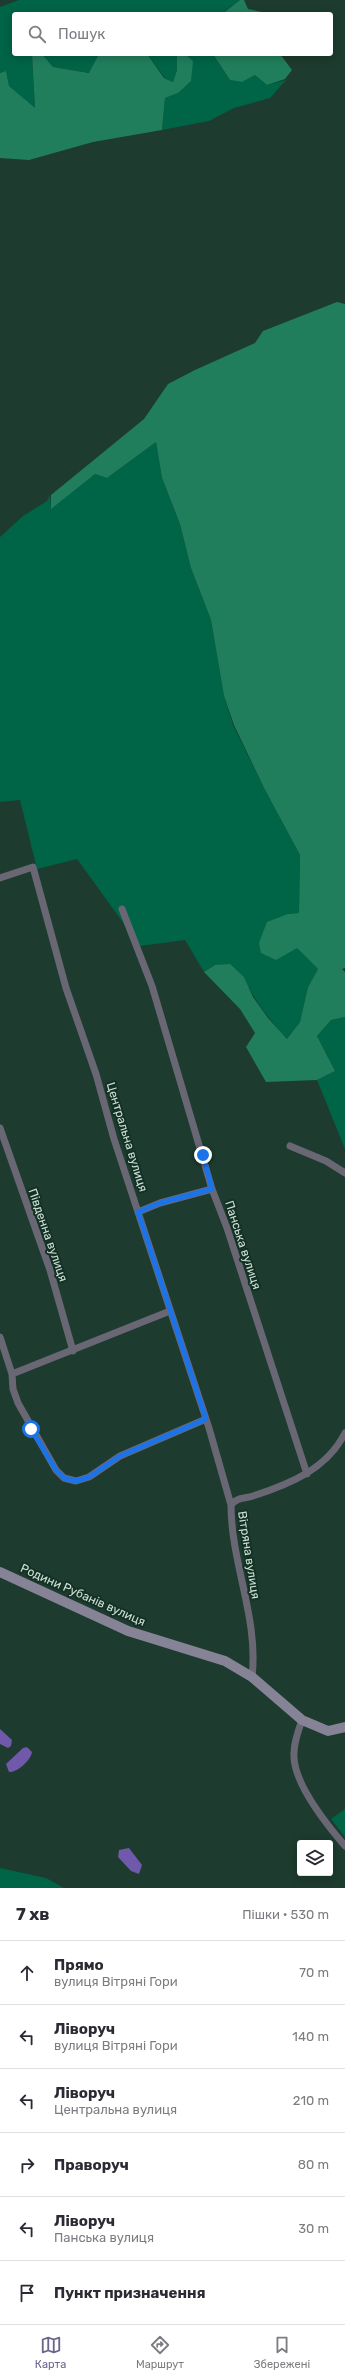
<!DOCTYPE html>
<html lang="uk">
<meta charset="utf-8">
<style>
body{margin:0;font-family:Rubik,sans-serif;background:#f7f7f7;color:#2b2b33}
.controls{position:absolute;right:12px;bottom:12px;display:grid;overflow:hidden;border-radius:4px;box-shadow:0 2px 10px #0003}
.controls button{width:36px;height:36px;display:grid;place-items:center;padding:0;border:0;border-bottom:1px solid #e1e1e2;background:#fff;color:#2b2b33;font:20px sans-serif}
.stop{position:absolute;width:12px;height:12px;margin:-9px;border:3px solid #1a73e8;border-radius:50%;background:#fff}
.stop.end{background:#1a73e8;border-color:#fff;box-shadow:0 1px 4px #0008}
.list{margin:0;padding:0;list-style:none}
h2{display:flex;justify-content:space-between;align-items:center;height:52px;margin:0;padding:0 16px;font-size:17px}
h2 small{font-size:13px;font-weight:400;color:#7c7c81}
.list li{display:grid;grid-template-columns:26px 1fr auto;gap:12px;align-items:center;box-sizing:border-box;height:64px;padding:0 16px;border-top:1px solid #e1e1e2}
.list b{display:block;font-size:15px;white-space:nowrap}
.list p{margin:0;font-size:13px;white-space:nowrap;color:#7c7c81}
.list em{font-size:13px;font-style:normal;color:#7c7c81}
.icon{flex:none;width:22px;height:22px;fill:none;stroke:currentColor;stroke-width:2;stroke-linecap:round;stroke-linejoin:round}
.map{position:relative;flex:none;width:345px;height:1888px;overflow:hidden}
.search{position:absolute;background:#fff;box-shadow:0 2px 10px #0003;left:12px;right:12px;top:12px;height:44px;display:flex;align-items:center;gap:10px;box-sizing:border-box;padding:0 14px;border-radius:4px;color:#7c7c81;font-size:15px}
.sheet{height:436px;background:#fff}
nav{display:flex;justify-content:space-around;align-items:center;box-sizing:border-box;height:56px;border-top:1px solid #e1e1e2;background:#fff;font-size:11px;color:#7c7c81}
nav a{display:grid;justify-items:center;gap:2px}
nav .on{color:#6c648b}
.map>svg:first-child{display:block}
.green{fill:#006446}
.forest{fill:#217e5d}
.water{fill:#7059ab}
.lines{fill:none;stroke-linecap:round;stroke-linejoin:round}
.street{stroke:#6a6774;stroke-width:7}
.secondary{stroke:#878397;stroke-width:10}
.route{stroke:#1a73e8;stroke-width:5}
.labels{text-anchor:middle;stroke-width:4;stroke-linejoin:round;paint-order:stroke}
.street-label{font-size:12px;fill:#cfe0d7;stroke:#133124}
</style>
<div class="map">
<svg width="345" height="1888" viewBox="0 0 345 1888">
<rect width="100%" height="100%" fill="#1d3b2e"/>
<!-- green -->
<path class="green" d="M19,0H240L221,14H14V54H32L35,109L9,86L6,71L0,73V7Z
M42,54H99L90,73L53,67Z
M147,54H177V70L173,82L165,78Z
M185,54H213L230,80L242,82L255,75L267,85L286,80L270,98L234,108L209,121L162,130L165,98L178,93L193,61Z
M156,442L162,478L180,524L191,568L211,620L224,696L233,725L264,788L300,855L299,913L288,914L297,948L318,969L308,987L300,1022L287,1039C269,1019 254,1001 244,977L215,965L204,972L185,940L140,946L77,859L37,869L20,800L0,802V537L23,516L47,501L50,495L51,508L95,474L107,478Z
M345,1017V1149L317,1080L335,1071L317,1036L331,1020Z
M345,1809V1837L331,1819Z
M0,1868L46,1878L64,1888H0Z"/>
<!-- forest -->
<path class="forest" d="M240,0H244L248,9L270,14H222Z
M32,54H42L53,67L89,73L99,54H147L164,78L173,82L177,70V54H185L193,61L191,81L178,93L165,98L162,130L93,142L29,160L0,158V73L6,71L9,86L35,108Z
M213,54H280L292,70L285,79L267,85L255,75L242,82L230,80Z
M337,302L345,304V968L342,969L345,972V1017L331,1020L317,1036L335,1071L317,1080L266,1082L246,1047L255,1033L240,1009L204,972L215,965L230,964L244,977L253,997L268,1018L287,1039L300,1022L308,987L318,969L297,948L276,960L261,953L259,943L267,922L288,914L299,913L300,855L264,788L234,725L224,696L211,620L191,568L180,524L162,478L156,442L107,478L95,474L51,509V495L144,419L168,384L195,370L255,343L263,331Z"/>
<!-- water -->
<path class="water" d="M0,1729L12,1740L11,1746L8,1748L0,1744Z
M27,1747L32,1752C31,1760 17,1773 9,1772L6,1764L23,1748Z
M129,1848L142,1865L139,1874L131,1871L118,1857L119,1850Z"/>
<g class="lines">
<!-- street -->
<path class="street" d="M0,878L33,867L66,988L96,1074L114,1139L209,1428L231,1505
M122,909L152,986L212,1189L227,1228L307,1474
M0,1128L50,1270L73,1351
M290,1146L326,1161L345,1173
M138,1212L160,1203L212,1189
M0,1337L12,1374L13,1389L18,1403L56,1470L64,1478L76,1481L89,1477L120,1456L206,1419
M12,1374L170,1311
M252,1677C259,1619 231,1563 231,1505C237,1497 244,1499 253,1496C290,1484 327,1469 345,1433
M302,1720C298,1731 294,1742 294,1753C292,1782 327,1825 345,1846"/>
<!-- secondary -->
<path class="secondary" d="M0,1572L128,1631L225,1661L252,1677L302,1720L328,1731L345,1727"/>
</g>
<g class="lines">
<!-- route -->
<path class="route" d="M31,1429L56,1470L64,1478L76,1481L89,1477L120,1456L206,1419L138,1212L160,1203L212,1189L203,1155"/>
</g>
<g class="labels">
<!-- street labels -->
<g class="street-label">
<text transform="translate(127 1137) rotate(73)" y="4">Центральна вулиця</text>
<text transform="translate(48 1235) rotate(71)" y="4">Південна вулиця</text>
<text transform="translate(243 1245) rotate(72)" y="4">Панська вулиця</text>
<text transform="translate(249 1555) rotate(81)" y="4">Вітряна вулиця</text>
<text transform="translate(83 1595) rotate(24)" y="4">Родини Рубанів вулиця</text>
</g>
</g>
</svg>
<div class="controls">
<button><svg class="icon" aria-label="layers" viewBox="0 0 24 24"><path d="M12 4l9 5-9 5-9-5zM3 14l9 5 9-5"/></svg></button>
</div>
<div class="stop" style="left:31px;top:1429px"></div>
<div class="stop end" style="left:203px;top:1155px"></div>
<div class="search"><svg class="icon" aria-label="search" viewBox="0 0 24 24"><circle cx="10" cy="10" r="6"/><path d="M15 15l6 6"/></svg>Пошук</div>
</div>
<section class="sheet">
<h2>7 хв<small>Пішки · 530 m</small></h2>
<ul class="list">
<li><svg class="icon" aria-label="ahead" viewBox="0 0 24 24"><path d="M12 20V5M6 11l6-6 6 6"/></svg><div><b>Прямо</b><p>вулиця Вітряні Гори</p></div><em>70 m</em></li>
<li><svg class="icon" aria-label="left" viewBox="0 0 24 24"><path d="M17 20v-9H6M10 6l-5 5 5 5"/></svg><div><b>Ліворуч</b><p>вулиця Вітряні Гори</p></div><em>140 m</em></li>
<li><svg class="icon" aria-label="left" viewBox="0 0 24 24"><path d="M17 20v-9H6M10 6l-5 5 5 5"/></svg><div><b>Ліворуч</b><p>Центральна вулиця</p></div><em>210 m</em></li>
<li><svg class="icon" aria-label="right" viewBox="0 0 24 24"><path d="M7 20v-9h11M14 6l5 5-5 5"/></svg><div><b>Праворуч</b></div><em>80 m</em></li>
<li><svg class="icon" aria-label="left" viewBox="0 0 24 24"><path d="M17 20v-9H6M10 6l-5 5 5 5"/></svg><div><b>Ліворуч</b><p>Панська вулиця</p></div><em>30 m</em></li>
<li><svg class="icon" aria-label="arrive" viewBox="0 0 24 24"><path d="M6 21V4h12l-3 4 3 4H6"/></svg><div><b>Пункт призначення</b></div></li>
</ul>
</section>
<nav>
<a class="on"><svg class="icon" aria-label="map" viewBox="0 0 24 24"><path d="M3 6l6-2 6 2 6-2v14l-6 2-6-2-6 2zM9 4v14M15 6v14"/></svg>Карта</a>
<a><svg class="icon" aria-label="directions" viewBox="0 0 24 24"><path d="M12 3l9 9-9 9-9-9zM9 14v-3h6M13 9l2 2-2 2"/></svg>Маршрут</a>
<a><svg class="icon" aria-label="saved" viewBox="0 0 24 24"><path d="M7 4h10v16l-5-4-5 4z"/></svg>Збережені</a>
</nav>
